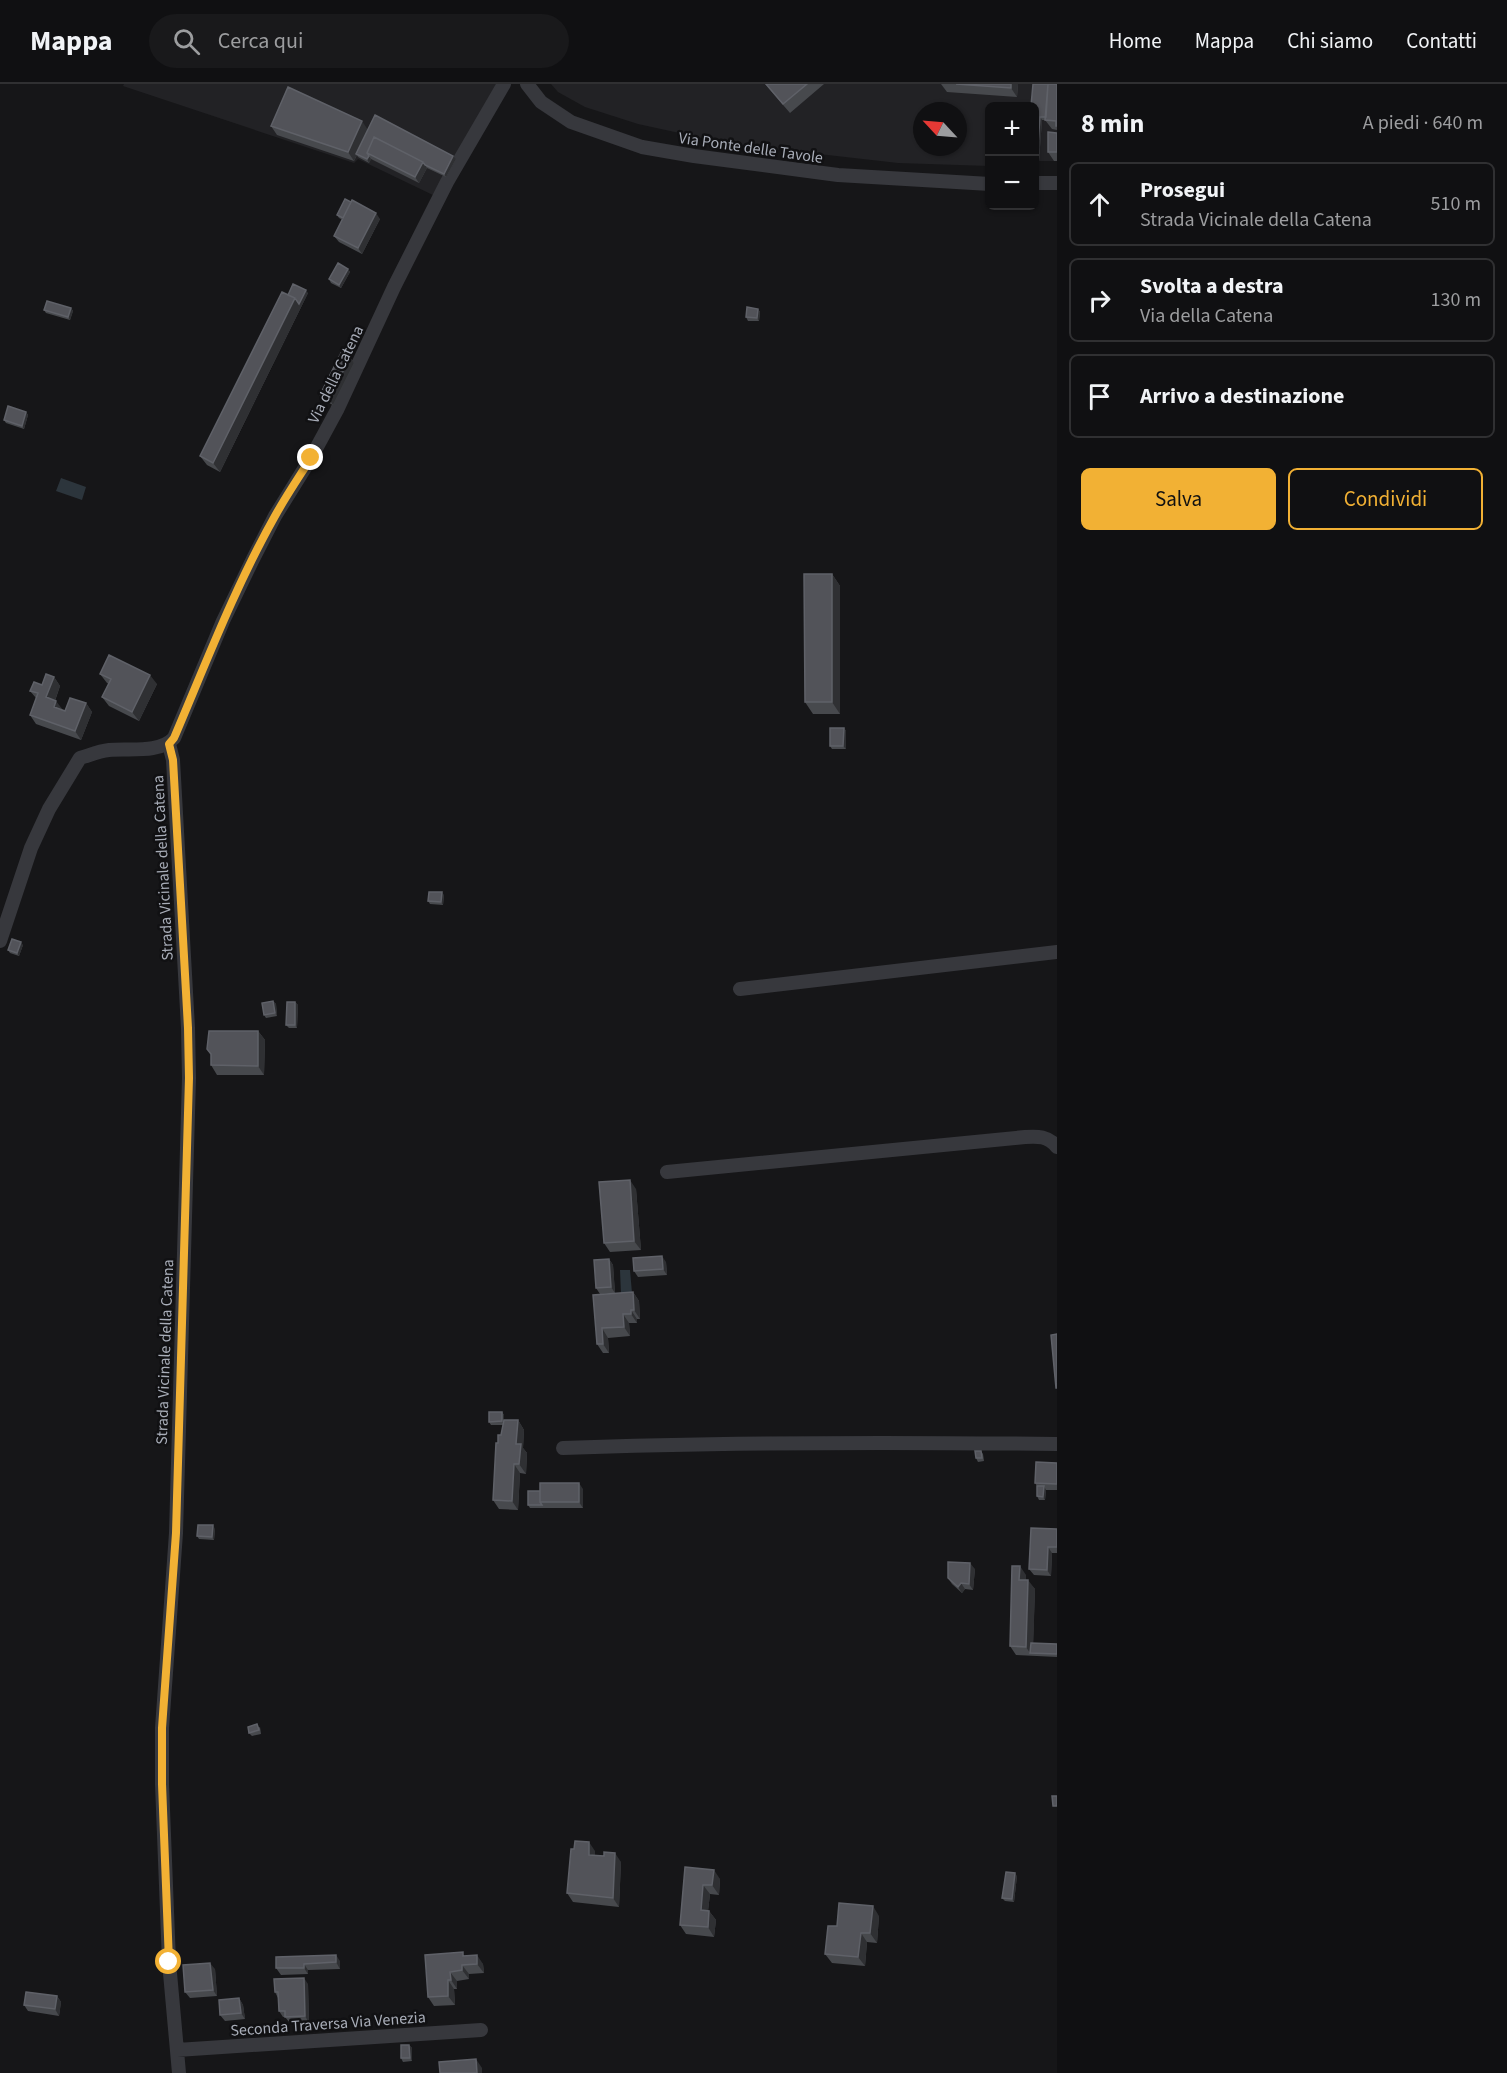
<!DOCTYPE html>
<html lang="it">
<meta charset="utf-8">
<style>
body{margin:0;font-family:"Source Sans 3",sans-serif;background:#19191b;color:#f1f3f6}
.controls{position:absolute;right:18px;top:18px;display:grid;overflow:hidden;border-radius:9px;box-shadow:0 2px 4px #0004}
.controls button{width:54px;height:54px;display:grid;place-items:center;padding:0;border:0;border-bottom:2px solid #303032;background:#101012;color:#f1f3f6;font:30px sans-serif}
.compass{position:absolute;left:913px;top:18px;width:54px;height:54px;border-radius:50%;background:#101012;box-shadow:0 2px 4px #0004;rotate:296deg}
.stop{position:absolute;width:18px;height:18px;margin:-14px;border:4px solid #f2b134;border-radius:50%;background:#fff}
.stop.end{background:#f2b134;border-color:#fff;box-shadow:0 2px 6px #0008}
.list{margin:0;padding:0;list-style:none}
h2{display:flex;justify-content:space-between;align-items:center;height:78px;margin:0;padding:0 24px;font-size:26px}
h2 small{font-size:20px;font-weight:400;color:#9c9d9f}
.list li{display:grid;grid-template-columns:39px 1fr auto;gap:18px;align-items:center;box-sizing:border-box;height:84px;margin:0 12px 12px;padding:0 12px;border:2px solid #303032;border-radius:9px}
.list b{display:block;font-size:22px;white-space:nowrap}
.list p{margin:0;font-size:20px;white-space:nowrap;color:#9c9d9f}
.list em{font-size:20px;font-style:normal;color:#9c9d9f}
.actions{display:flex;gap:12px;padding:18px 24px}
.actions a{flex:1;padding:14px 0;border:2px solid #f2b134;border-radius:9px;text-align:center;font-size:21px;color:#f2b134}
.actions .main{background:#f2b134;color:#111}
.icon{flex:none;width:33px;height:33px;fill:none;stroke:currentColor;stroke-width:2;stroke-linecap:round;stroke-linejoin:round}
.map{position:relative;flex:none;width:1057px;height:1989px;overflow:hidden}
header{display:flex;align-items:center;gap:36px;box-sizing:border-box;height:84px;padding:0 30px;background:#101012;border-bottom:2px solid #303032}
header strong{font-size:28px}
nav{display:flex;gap:33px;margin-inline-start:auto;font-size:21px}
.search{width:420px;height:54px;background:#19191b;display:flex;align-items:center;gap:15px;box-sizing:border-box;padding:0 21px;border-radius:33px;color:#9c9d9f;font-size:22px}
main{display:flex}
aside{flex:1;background:#101012}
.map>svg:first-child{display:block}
.built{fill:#222225;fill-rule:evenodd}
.water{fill:#2c353c}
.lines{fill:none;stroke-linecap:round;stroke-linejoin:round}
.minor{stroke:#37383d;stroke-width:14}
.wall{fill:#47494d}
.shaded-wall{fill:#2f3033}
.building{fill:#525359;stroke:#5f6168;stroke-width:1.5}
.route{stroke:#f2b134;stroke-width:8}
.labels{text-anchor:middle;stroke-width:5;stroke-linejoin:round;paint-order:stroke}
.street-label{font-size:16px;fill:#a8adb8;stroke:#111113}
</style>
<header>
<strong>Mappa</strong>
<div class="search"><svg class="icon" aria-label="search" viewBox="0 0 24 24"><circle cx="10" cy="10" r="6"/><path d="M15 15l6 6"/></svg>Cerca qui</div>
<nav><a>Home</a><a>Mappa</a><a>Chi siamo</a><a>Contatti</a></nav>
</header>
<main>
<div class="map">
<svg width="1057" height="1989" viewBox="0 0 1057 1989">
<rect width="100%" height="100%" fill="#161618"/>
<!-- built -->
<path class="built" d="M124,0H498L435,112L358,75L354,79L123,2Z
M551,0H1057V77H1035L1034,22H990L989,82L898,79L730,60L638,40L585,23L558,8ZM922,27H958V63H922Z"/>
<!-- water -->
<path class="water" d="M61,394L86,403L82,416L56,407Z
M620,1186H630L632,1209L621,1210Z"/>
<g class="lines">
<!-- minor -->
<path class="minor" d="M527,0L541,18L571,38L642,63L694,72L838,91L990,100
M1034,99H1057
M169,660L173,676L188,944L189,994L176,1449L162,1644V1700L169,1878L179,1989
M0,857L31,764L49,725L80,674C90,671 99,667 109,666C129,664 159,670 174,654L223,537L253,475L275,432L311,374L337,326L394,203L447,98L504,0
M740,905L1057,868
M667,1088L1025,1053C1038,1052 1048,1052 1057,1063
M563,1364C727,1358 892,1358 1057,1360
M177,1966L481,1946"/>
</g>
<!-- wall -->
<path class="wall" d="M765,0H824L790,29Z
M941,0H1018L1017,13L947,8Z
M1057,0V46L1052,45L1045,36H1042L1039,77H1035V22Z
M271,42L368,46L456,75L446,93L427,84L419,99L371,75L369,79L358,73L357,71L354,77L277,51Z
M1057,49V77H1054L1048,68Z
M337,131L380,135L362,170L339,158L334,152L343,136L339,134Z
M348,185L350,188L341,204L331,199L329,195Z
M308,209L220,388L207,381L200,372L288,211Z
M71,224L73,227L70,236L46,229L44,226Z
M758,225L760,228L759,237H748L746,233Z
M350,273L354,279L333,321L325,317L320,311Z
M26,328L28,331L24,345L6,339L4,336Z
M832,490L840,502V630H813L805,618Z
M100,590L157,600L139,637L109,622L102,613L109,600L107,599Z
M54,593L60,602L55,617L62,626L65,627L86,619L92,628L81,656L36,640L30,631L36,614L30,607L42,601Z
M844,644L846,647V665H832L830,662Z
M444,811L443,821L430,820L428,817Z
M23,861L19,872L10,869L8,866Z
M273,917L276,920L277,932L266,934L264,931Z
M295,918L298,921L297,944H289L286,941Z
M258,947L265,956L264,991H217L211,981V971L207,965Z
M636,1105L641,1166L610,1168L604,1159Z
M609,1175L613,1181L615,1209L600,1210L596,1204Z
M666,1178L667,1191L638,1193L634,1187Z
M633,1208L639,1217L640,1235H637V1239H629L630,1252L608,1254L609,1269H603L597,1260L593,1211Z
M502,1328L504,1331V1337L518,1336L524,1346L523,1364L527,1369L526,1390L520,1389L518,1426L499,1425L493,1416L503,1341H491L489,1338Z
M981,1367L983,1370L984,1377L978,1378L976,1374Z
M1057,1379V1406H1046L1045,1416H1039L1037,1412V1402L1035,1399Z
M583,1405V1424H530L528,1421Z
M215,1445L214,1456L199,1455L197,1452Z
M1057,1445V1469H1052L1051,1492L1034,1491L1029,1485Z
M975,1485L973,1506L965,1505L962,1509L952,1500L948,1494Z
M1026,1491V1496L1035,1505L1033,1559L1057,1560V1573L1016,1571L1010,1562Z
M260,1643L261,1650L252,1652L249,1649Z
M595,1767V1771L621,1778L619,1823L573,1818L567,1809Z
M685,1783L720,1795L719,1811L710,1810L708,1827H709L716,1836L714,1853L686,1850L680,1841Z
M1017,1792L1014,1818L1005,1817L1002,1814Z
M879,1832L877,1859L867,1858L865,1882L832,1879L825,1870L837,1842Z
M465,1872L483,1880L484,1889L469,1890V1895L457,1897V1905H454L455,1921L434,1922L428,1913Z
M276,1873L340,1877V1885L308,1886V1890L281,1891L276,1884Z
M215,1885L217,1912L190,1914L185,1908Z
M308,1900L309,1939H290L285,1933H283L279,1927L278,1914L275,1908Z
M57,1912L61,1918L59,1932L28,1927L24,1921Z
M239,1914L243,1921L245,1935L225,1937L220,1931Z
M409,1961L412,1964V1977L403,1978L401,1974Z"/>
<!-- shaded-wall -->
<path class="shaded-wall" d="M1011,0H1018L1017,13L1011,4Z
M1040,33L1042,36L1039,77L1037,74Z
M362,37L368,46L354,77L348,68Z
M369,72L371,75L369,79L367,75Z
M453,72L456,75L446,93L444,90Z
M423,78L427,84L419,99L415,93Z
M376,129L380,135L362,170L358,164Z
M348,185L350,188L341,204L339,201Z
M306,206L308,209L220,388L213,379L295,214Z
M71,224L73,227L70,236L68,233Z
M758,225L760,228L759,237L757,234Z
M350,273L354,279L333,321L329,315Z
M26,328L28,331L24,345L22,342Z
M832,490L840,502V630L832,618Z
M150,591L157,600L139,637L132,628Z
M54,593L60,602L53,622L46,613Z
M56,617L63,626L54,623Z
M86,619L92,628L81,656L75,647Z
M844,644L846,647V665L843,662Z
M442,808L444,811L443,821L441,818Z
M21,858L23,861L19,872L17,869Z
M273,917L276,920L277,932L275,929Z
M295,918L298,921L297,944L295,941Z
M258,947L265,956L264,991L258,982Z
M630,1096L636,1105L641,1166L634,1157Z
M662,1172L666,1178L667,1191L663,1185Z
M609,1175L613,1181L615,1209L611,1203Z
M633,1208L639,1217L640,1235L634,1226Z
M631,1226L637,1235V1239L631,1230Z
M623,1230L629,1239L630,1252L624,1243Z
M602,1244L608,1254L609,1269L603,1260Z
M502,1328L504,1331V1341L502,1337Z
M518,1336L524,1346L523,1364L527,1369L526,1390L519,1380L516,1360Z
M514,1380L520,1389L518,1426L512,1417Z
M579,1399L583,1405V1424L579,1418Z
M1044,1402L1046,1406L1045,1416L1043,1413Z
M213,1441L215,1445L214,1456L212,1453Z
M1048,1463L1052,1469L1051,1492L1047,1486Z
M970,1479L975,1485L973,1506L969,1500Z
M1020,1482L1026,1491V1505L1019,1496Z
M1028,1496L1035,1505L1033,1569H1030L1026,1563Z
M961,1499L965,1505L962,1509L958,1503Z
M589,1758L595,1767V1780L589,1771Z
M615,1769L621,1778L619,1823L613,1814Z
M714,1786L720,1795L719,1811L712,1801Z
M1015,1789L1017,1792L1014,1818L1012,1815Z
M703,1801L710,1810L707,1836L701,1826Z
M873,1822L879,1832L877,1859L870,1849Z
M709,1827L716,1836L714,1853L708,1843Z
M861,1849L867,1858L865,1882L858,1873Z
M336,1871L340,1877V1885L336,1878Z
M477,1871L483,1880L484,1889L477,1880Z
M210,1879L215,1885L217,1912L213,1906Z
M304,1880L308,1886V1890L304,1884Z
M462,1881L469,1890V1895L462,1886Z
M450,1888L457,1897V1905L451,1896Z
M304,1894L308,1900L309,1939L305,1932Z
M448,1896L454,1905L455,1921L448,1912Z
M57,1912L61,1918L59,1932L55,1925Z
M239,1914L243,1921L245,1935L241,1929Z
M409,1961L412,1964V1977L410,1974Z
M476,1975L482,1984V1989H477Z"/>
<!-- building -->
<path class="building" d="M766,0H807L783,20Z
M956,0H1011V4Z
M1033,0H1048L1046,33H1040L1037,74H1035V22H1031Z
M1048,0H1057V42H1056V37L1045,36Z
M288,3L362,37L348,68L271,42Z
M375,31L453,72L444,90L425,81L423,78L374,53L367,69L369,72L367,75L356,70Z
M1048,48L1057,49V68H1048Z
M374,53L423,78L415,93L367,69Z
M345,115L351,118L343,134L337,131Z
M352,116L376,129L358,164L334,152Z
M338,179L348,185L339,201L329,195Z
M293,200L306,206L299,220L295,214L288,211Z
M282,208L295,214L213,379L200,372Z
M47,217L71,224L68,233L44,226Z
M747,223L758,225L757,234L746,233Z
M341,269L350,273L329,315L320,311Z
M8,322L26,328L22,342L4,336Z
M804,490H832V618H805Z
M109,571L150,591L132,628L102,613L111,595L100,590Z
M46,590L54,593L46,613L56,617L54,623L65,627L70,614L86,619L75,647L30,631L38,609L30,607L34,598L42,601Z
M830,644H844L843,662H830Z
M429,808H442L441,818L428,817Z
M12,855L21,858L17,869L8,866Z
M273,917L275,929L264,931L262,919Z
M287,918H295V941H286Z
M209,947H258V982L211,981V970L207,965Z
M630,1096L634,1157L604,1159L599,1098Z
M662,1172L663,1185L634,1187L633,1174Z
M609,1175L611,1203L596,1204L594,1176Z
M633,1208L634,1226H631V1230H623L624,1243L602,1244L603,1260H597L593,1211Z
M1057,1250V1304H1056L1051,1251Z
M489,1328H502V1337L489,1338Z
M504,1336H518L516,1360H521L519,1380H514L512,1417L493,1416L496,1359H498V1351H501Z
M975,1367H981L982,1374H976Z
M1036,1378L1057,1379V1400L1035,1399Z
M540,1399H579V1418H540Z
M1037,1402H1044L1043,1413L1037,1412Z
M528,1407H540V1418L542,1421H528Z
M198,1441H213L212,1453L197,1452Z
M1031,1444L1057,1445V1463H1048L1047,1486L1029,1485Z
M948,1478L970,1479L969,1500L961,1499L958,1503L948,1494Z
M1012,1482H1020L1019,1496H1028L1026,1563L1010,1562Z
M1031,1559L1057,1560V1570L1030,1569Z
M257,1640L259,1646L249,1649L248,1643Z
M1052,1712H1057V1722H1053Z
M575,1757L589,1758V1771L604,1772V1768L615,1769L613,1814L567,1809L571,1765H574Z
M685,1783L714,1786L712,1801H703L701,1826L709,1827L708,1843L680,1841Z
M1006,1788L1015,1789L1012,1815L1002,1814Z
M839,1819L873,1822L870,1849H861L858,1873L825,1870L828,1842H837Z
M463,1868V1872L477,1871V1880L462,1881V1886L450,1888L451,1896H448V1912L428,1913L425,1871Z
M336,1871V1878L304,1880V1884H276V1873Z
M210,1879L213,1906L185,1908L183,1881Z
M304,1894L305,1932L285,1933V1927H279L278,1908H275L274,1895Z
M26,1908L57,1912L55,1925L24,1921Z
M239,1914L241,1929L220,1931L219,1916Z
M401,1961H409L410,1974H401Z
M476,1975L477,1989H440L439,1978Z"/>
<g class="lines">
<!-- route -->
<path class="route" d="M169,1878L162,1700V1644L176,1449L189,994L188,944L173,676L169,660L174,654C206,579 235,503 275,432C286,412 299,393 311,374"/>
</g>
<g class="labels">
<!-- street labels -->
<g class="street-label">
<text transform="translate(751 63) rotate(8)" y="6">Via Ponte delle Tavole</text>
<text transform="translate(335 290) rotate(-64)" y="6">Via della Catena</text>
<text transform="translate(162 784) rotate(-93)" y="6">Strada Vicinale della Catena</text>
<text transform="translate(164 1268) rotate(-88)" y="6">Strada Vicinale della Catena</text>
<text transform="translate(328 1939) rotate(-4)" y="6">Seconda Traversa Via Venezia</text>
</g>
</g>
</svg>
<div class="controls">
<button>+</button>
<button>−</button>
</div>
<svg class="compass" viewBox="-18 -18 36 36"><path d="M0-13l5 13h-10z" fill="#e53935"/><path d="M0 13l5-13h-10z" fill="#9c9d9f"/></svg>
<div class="stop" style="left:169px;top:1878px"></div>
<div class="stop end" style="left:311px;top:374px"></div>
</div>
<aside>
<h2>8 min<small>A piedi · 640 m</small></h2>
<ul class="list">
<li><svg class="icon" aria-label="ahead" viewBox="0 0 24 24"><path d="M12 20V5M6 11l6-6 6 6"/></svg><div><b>Prosegui</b><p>Strada Vicinale della Catena</p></div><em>510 m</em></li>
<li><svg class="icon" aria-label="right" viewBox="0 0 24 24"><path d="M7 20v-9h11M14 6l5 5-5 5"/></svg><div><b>Svolta a destra</b><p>Via della Catena</p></div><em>130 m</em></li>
<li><svg class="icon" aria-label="arrive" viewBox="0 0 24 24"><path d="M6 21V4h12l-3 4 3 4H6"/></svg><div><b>Arrivo a destinazione</b></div></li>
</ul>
<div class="actions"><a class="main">Salva</a><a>Condividi</a></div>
</aside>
</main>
